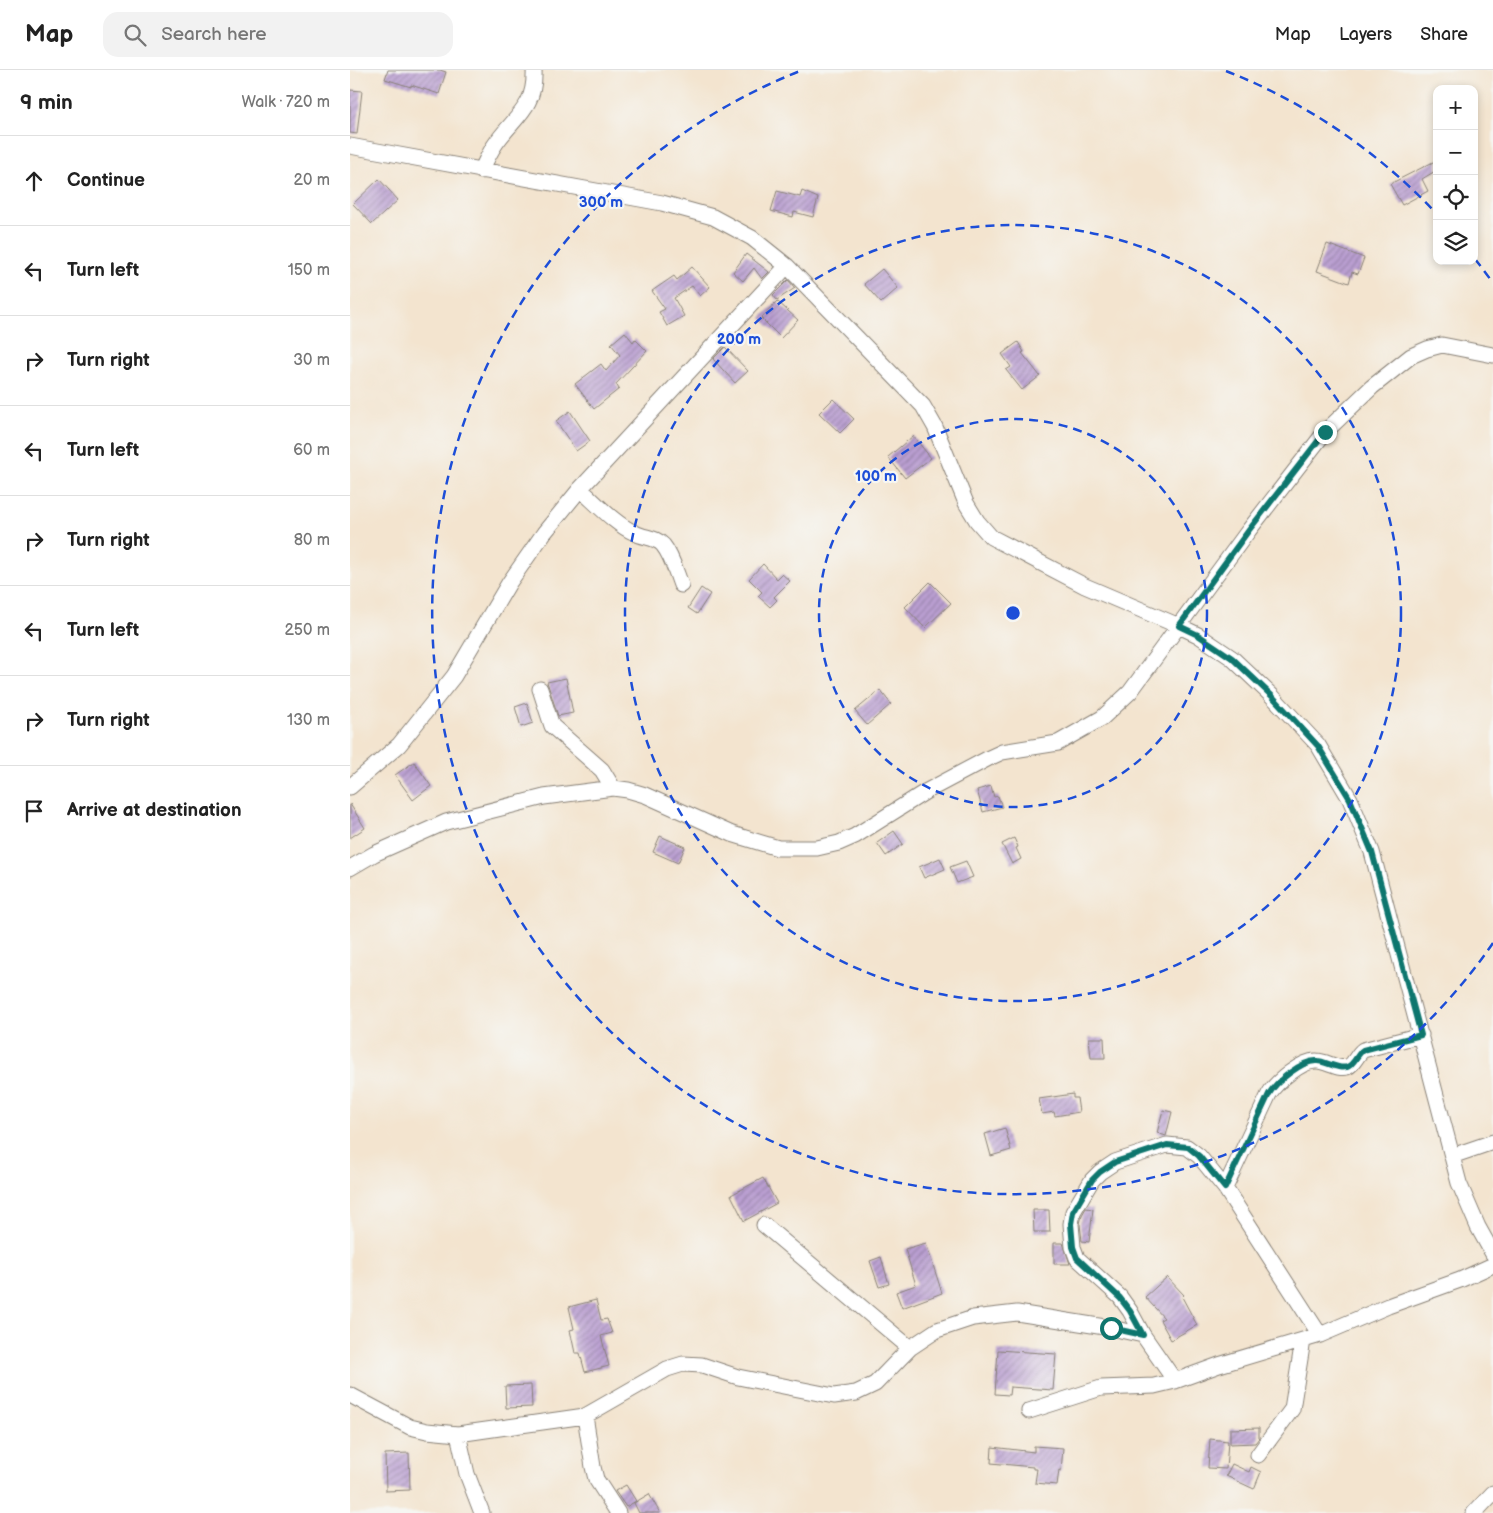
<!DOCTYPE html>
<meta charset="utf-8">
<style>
body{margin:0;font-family:"Balsamiq Sans",sans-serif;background:#f2f2f2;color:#222}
.controls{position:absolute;right:15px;top:15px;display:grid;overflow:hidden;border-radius:10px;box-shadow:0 2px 8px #0003}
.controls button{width:45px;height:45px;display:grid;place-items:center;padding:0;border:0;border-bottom:1px solid #e0e0e0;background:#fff;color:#222;font:25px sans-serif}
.stop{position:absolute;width:15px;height:15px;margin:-11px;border:4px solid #0f766e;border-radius:50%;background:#fff}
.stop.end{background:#0f766e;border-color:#fff;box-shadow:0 1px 5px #0008}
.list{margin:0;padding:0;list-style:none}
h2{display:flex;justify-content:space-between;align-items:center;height:65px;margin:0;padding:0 20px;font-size:21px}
h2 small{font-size:16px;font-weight:400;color:#767676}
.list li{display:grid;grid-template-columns:32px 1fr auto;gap:15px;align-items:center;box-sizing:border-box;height:90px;padding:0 20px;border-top:1px solid #e0e0e0}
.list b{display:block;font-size:19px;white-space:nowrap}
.list em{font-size:16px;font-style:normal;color:#767676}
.icon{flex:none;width:28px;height:28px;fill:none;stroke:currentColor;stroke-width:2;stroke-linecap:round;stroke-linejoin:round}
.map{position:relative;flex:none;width:1143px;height:1443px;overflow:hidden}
header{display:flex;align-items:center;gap:30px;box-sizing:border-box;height:70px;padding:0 25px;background:#fff;border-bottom:1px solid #e0e0e0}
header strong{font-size:24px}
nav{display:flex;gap:28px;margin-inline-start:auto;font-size:18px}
.search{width:350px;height:45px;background:#f2f2f2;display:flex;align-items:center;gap:12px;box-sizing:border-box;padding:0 18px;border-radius:15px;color:#767676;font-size:19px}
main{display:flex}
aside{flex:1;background:#fff}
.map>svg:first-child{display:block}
.building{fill:url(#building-hatch)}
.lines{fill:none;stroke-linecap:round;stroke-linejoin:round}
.street-casing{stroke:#888076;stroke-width:17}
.street{stroke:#fff;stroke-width:15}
.route{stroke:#0f766e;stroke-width:6}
.ring{fill:none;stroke:#1d4ed8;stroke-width:2.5;stroke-dasharray:9 6}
.centre{fill:#1d4ed8;stroke:#f6f6f2;stroke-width:2.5}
.ring-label{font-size:15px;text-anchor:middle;font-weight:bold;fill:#1d4ed8;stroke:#f6f6f2;stroke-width:4.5;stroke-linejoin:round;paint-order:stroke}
</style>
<header>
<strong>Map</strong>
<div class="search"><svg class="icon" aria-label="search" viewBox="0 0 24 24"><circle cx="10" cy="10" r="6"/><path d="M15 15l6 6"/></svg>Search here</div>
<nav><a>Map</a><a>Layers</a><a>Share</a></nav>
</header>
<main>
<aside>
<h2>9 min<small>Walk · 720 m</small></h2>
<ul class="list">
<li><svg class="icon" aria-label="ahead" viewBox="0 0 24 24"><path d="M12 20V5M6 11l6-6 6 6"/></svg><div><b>Continue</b></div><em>20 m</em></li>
<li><svg class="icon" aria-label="left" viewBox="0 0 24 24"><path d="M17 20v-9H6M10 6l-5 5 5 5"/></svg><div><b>Turn left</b></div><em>150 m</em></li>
<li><svg class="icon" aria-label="right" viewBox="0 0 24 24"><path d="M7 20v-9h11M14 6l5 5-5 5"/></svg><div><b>Turn right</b></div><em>30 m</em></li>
<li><svg class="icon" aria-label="left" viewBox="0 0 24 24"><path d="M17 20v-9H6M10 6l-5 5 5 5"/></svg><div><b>Turn left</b></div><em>60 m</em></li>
<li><svg class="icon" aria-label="right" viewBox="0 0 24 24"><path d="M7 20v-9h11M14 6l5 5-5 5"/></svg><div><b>Turn right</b></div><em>80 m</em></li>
<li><svg class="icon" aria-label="left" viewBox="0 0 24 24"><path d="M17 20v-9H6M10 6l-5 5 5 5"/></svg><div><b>Turn left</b></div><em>250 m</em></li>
<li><svg class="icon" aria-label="right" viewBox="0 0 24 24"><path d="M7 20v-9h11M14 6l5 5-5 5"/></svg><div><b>Turn right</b></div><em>130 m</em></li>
<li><svg class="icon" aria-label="arrive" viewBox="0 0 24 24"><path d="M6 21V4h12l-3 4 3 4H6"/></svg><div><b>Arrive at destination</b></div></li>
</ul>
</aside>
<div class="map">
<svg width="1143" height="1443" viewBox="0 0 1143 1443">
<defs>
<pattern id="building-hatch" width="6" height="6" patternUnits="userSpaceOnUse" patternTransform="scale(1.25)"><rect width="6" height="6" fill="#ba9fd1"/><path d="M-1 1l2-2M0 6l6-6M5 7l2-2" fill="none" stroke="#9681a9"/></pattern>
</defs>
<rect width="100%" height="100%" fill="#f6f6f2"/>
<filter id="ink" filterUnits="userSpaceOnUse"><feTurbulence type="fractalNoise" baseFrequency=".02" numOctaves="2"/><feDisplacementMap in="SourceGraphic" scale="10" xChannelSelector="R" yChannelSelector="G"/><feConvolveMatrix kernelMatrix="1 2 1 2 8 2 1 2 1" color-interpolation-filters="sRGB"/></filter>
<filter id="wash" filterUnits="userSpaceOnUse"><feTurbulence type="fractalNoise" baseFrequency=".0096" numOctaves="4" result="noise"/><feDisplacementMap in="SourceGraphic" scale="20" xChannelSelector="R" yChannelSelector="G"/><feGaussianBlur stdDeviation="1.12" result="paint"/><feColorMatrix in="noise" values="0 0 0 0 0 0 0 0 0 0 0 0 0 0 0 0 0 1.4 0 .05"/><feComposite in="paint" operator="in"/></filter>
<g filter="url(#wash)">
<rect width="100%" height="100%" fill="#f3e4cf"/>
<g id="blocks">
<!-- building -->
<path class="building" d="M38,0H90L96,2L89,24L61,15V17L35,9Z
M0,20L12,21L7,64L0,63Z
M1087,90V100L1072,109L1078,121L1052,135L1040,114Z
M29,109L48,130L22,154L3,134Z
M427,121L450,127L452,121L468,128L463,147L444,142L443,147L421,141Z
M977,174L1014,188L1008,204L1002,202L999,213L967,201Z
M396,184L419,202L412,209L404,198L393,211L383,202Z
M342,197L360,217L350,226L342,216L324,228L334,246L317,256L309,242L315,239L302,221L324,206L327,210Z
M532,199L548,218L531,233L514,214Z
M438,210L445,218L427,230L423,225Z
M427,231L448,250L431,268L411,248Z
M275,262L283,272L285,269L297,281L266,314L269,319L244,339L225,314L251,294L256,301L270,285L261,274Z
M668,272L674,282L672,283L690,306L672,320L656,300L661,297L652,284Z
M375,277L398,301L385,313L363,289Z
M483,329L504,349L490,363L469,343Z
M220,341L240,371L226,381L206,351Z
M563,366L581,388L555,408L538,387Z
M413,494L427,509L432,504L440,511L424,527L427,530L420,537L408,526L412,522L399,509Z
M580,512L601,533L575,558L555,537Z
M351,518L360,524L347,544L338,538Z
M216,608L223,643L208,646L197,612Z
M530,620L541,634L517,655L505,641Z
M177,633L183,653L171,657L165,637Z
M64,692L81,716L63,730L45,705Z
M641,716L644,727L648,726L652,737L633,742L627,720Z
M0,734L15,758L0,768Z
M544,761L553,774L536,786L527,773Z
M310,766L335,777L328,793L303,782Z
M664,768L668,777L666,778L671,789L662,794L652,774Z
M590,788L595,799L574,808L569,797Z
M616,791L623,807L607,813L600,797Z
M739,968H754L755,988H741Z
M723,1024V1028H727L729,1042L705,1046L704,1042L692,1044L689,1029Z
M813,1040L822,1042L816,1066L807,1063Z
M655,1058L661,1080L641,1086L635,1064Z
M413,1108L427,1133L394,1151L381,1125Z
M736,1138L743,1139L739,1172L732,1171L730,1154L732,1145Z
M683,1140H699L700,1162H684Z
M576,1173L592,1223L552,1238L546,1222L566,1215L555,1179Z
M704,1173H713L720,1194H704Z
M531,1187L539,1214L529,1217L520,1191Z
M817,1207L834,1225L832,1227L847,1255L821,1270L810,1250L814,1248L795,1227Z
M246,1230L251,1250L257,1249L262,1263L251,1266L259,1296L235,1302L230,1283H225L220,1260L224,1259L219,1237Z
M648,1280L706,1284L703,1320L660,1317L659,1325L645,1324Z
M181,1315L182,1337L156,1338L155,1316Z
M909,1358V1368L905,1373L880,1374V1359Z
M860,1369L878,1371L876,1399L858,1398Z
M684,1376L713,1378L711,1401L709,1400L707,1415L685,1413L687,1399H683V1397L641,1393L642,1377L684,1382Z
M59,1383L60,1420L36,1421L35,1384Z
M882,1394L899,1402L901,1397L911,1402L904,1419L876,1406Z
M276,1415L286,1431L276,1437L265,1421Z
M299,1424L310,1443H289L284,1433Z"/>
</g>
</g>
<g filter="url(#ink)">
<use href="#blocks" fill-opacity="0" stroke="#888076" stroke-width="1"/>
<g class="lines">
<!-- street casing -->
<g class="street-casing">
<path id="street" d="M0,76L312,133L363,147L402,168L437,196L573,336L585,357L616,433L627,451L641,467L735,516L829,556L848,565L882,588L922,626L968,675L1000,729L1022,782L1109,1113L1128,1157L1143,1184
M131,101C135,93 139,84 144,76C163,47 186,39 184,0
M230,419C246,433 266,455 285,463C294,468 306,467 313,475C322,486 326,502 331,515
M190,619L202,656L252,700L263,718
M0,717L49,675L104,606L159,513L194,463L230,419L437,196
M0,798L24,784L96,752L194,727L263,718L278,720L295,725L382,764L428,778H467L489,773L505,766L575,722L639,688L652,682L708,673L752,648L780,622L899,460L975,362L1022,317L1061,286L1077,279L1092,275L1143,285
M1102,1086L1143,1072
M875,1118L919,1024C926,1012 952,990 967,991C976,991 988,1000 997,997C1004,995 1007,984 1013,980L1071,965
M414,1155L560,1278
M825,1311L793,1265L780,1241L770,1227L727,1188L723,1177L721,1154L723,1142L742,1110L750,1102L765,1092L817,1075L837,1077L849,1086L875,1118L970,1265
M0,1325L60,1357L77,1361L108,1364L235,1346L317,1299L333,1294L352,1295L388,1307L484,1326L506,1323L525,1314L560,1278L587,1260L623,1248L667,1243L761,1258L793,1265
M679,1341L751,1318L804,1316L825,1311L869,1295L970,1265L1038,1236L1110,1210L1143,1195
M235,1346L243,1397L246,1409L268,1443
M108,1364L117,1404L132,1443
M908,1385L942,1339L953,1270
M1124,1443L1143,1423"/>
</g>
<!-- street -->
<use href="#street" class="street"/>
</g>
</g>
<g class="lines" filter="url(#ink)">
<!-- route -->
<path class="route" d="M761,1258L793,1265L780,1241L770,1228L727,1188L723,1177L721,1154L723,1142L742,1110L750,1102L765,1092L817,1075L838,1077L849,1086L875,1118L919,1024C926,1012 952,990 967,991C976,991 988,1000 997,997C1004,995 1007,984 1013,980L1071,965L1022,782L1000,729L968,676L922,626L882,588L848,565L829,556L899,460L975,362"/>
</g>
<!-- distance rings -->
<g class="ring">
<circle cx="663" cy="543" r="194"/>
<circle cx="663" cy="543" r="388"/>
<path d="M1143 873A582 582 0 1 1 450 1M876 1A582 582 0 0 1 1085 142M1125 189A582 582 0 0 1 1143 213"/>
</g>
<circle cx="663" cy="543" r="8" class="centre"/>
<g class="ring-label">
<text x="251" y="137">300 m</text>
<text x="389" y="274">200 m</text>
<text x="526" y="411">100 m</text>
</g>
</svg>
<div class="controls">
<button>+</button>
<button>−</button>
<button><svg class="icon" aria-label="locate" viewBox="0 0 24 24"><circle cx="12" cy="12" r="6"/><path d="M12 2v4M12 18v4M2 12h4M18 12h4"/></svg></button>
<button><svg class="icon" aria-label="layers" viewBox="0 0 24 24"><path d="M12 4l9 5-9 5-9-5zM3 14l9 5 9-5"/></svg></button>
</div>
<div class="stop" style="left:761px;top:1258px"></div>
<div class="stop end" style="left:975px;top:362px"></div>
</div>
</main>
